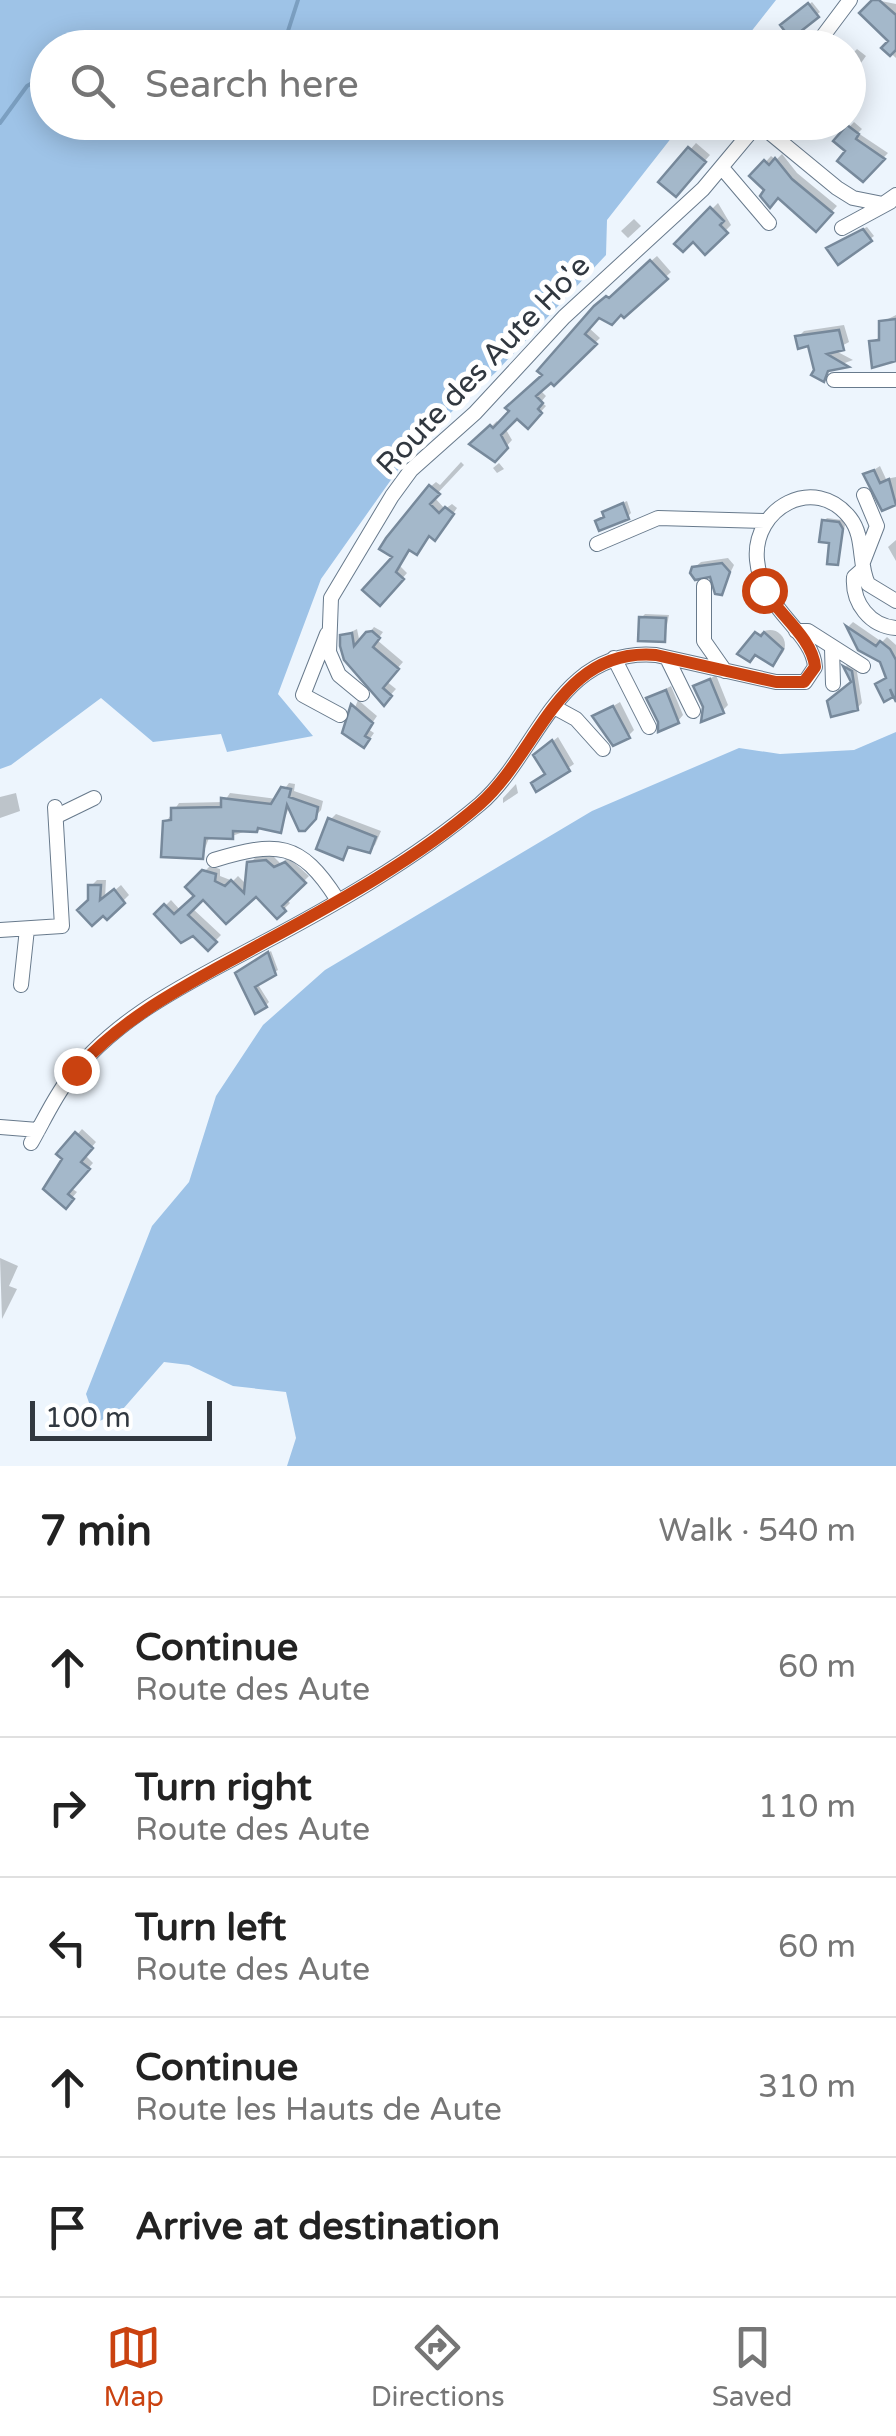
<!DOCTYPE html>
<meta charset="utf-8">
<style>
body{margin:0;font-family:"Varela Round",sans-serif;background:#f6f6f6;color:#222}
.scale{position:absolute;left:30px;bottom:25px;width:182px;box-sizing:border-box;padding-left:10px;border:5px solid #313840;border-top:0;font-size:28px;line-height:35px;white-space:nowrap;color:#313840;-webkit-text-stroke:8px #fff;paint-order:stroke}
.stop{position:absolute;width:30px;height:30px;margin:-22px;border:8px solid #ca4210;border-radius:50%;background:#fff}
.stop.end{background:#ca4210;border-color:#fff;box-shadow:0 2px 10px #0008}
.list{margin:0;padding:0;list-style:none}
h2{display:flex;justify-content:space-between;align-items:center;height:130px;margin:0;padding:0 40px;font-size:42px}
h2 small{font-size:32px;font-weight:400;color:#767676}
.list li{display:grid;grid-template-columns:65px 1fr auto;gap:30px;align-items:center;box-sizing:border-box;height:140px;padding:0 40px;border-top:2px solid #e0e0e0}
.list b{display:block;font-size:38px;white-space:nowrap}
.list p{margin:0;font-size:32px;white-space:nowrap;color:#767676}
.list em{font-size:32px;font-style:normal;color:#767676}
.icon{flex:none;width:55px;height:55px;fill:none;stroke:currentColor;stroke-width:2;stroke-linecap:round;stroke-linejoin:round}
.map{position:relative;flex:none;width:896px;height:1466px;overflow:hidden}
.search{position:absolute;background:#fff;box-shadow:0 5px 25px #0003;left:30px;right:30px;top:30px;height:110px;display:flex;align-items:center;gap:25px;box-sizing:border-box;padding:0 35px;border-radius:55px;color:#767676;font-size:38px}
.sheet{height:830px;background:#fff}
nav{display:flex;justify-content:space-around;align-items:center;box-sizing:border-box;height:140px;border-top:2px solid #e0e0e0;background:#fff;font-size:28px;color:#767676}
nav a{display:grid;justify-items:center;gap:5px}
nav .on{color:#ca4210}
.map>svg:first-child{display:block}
.forest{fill:#9ec3e7}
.shadow{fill:#0003}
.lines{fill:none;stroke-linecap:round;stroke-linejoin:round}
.stream{stroke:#7b9fc1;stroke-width:4}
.building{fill:#a4b8ca;stroke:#77899b;stroke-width:2.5}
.minor-casing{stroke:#687a8c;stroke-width:16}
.minor{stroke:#fff;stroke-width:14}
.route{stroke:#ca4210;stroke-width:12}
.labels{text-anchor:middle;stroke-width:10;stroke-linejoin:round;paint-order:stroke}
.street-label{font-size:30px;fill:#313840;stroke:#fff}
</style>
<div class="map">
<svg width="896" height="1466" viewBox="0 0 896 1466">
<rect width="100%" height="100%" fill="#edf5fd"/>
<!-- forest -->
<path class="forest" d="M0,0H776L739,47L48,48V122L683,123L607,220L606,255L495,373L417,443L321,579L278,694L313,736L227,752L221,734L153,742L101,698L11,765L0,769Z
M896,732V1466H287L296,1438L286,1392L233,1386L189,1365L164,1362L123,1409L96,1423L86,1394L152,1226L189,1182L216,1096L263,1025L325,970L592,811L739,748L780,754L854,750Z"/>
<!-- shadow -->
<path class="shadow" d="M876,0L896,4V58L885,48L892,41Z
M812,2L820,12L791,36L783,26Z
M857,49L866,56L848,81V58Z
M716,122H733L718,139L709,131Z
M790,122H809L796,137L786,127Z
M854,122L862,129L858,133L888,153L863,179L848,151L837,140Z
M696,143L710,155L681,188L662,182Z
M782,154L797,173L837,206L816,229L753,176L771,156L776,160Z
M718,203L731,225L705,252L693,239L677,244Z
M634,219L641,226L628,238L621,231Z
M867,227L874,236L870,239L831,250L841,239Z
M657,256L671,272L624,315H599L589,328L600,338L554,383L551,380L540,390L546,396L541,402L546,406L528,426L517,416L505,428L512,440L495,459L473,444L497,421L500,425L596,308Z
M896,315V359L871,342L882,336V322Z
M844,325L849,342L834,350L853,360L831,368L823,379L810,343L798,337L804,331Z
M461,462L464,465L434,497L445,509L452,504L457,508L440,533L430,534L417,552L410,548L400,566L407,573L380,603L396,556L430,487L436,482L440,485Z
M499,463L504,469L497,473L493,468Z
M880,466L886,479L896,477V503L883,508L866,475Z
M627,501L631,513L628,516L598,521L609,509Z
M827,518L842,520L845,525L837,562L824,521Z
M896,540V561L888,547Z
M728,558L734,565L721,592L710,573L694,568L701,562Z
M645,614L669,615L664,640L641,618Z
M853,622L882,642L887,637L896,645V691L892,695L878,684L888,676L882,660L860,648L849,626Z
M374,627L383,632L377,640L403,662L386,681L396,689L384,702L343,636L357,629L360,644Z
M755 645a15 15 0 1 1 30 0a15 15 0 1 1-30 0Z
M850,662L856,666L862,703L857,708L835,696L854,681L846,666Z
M716,675L728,705L722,711L705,707L696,687Z
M671,686L683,715L678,721L649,698Z
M358,700L377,716L368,729L374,733L369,740L345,732Z
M620,702L634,730L628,736L595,717Z
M558,737L574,764L537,789L547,773L542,750Z
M289,783L295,784L294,791L323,801L321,810L304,829L290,805L280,830L260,826L232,836L209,838L202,856L166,822L179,803L224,802L230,793L277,799Z
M516,784L518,793L503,803V798Z
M16,793L20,811L0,818V797Z
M336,814L381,831L375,845L369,850L350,845L343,857L330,820Z
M272,855L281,864L288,857L309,876L286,899L290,903L278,915L257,893L203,896L192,908L221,935L208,948L194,932L157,914L171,900L181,911L197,896L189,887L210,866L220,869V876L233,881L238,876L247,885L250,863L256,857Z
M97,880H106L105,899L121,885L129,895L107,917L90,901L91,886Z
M271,951L278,970L257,983L269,1002L266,1005L242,970Z
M82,1129L96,1142L85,1155L93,1163L71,1188L77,1192L66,1205L65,1159L60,1154Z
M0,1258L18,1266L9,1286L17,1289L2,1319Z"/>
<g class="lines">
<!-- stream -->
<path class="stream" d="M272,48L288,31L298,0
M0,123L27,86L48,74"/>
</g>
<!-- building -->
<path class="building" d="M872,0H879L896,15V50L890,56L881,48L888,41L859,13Z
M808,3L819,17L791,39L780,25Z
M847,125L859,134L856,139L885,159L863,182L837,161L845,151L833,141Z
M688,147L706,162L676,197L658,182Z
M775,158L792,179L833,213L816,232L778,198L770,208L760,196L764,190L749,176L764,160L769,165Z
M710,207L724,221L720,225L728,233L705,255L693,242L683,252L674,244Z
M863,229L872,241L838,265L826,248Z
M650,260L668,279L624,318L621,315L612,325L599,318L585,334L597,344L554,386L551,383L536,396L543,403L538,409L542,413L528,429L517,419L501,435L508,448L495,462L469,444L490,425L493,428L509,411L505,408L542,375L537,371L594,306L606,296L609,298Z
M896,319V361L872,368L869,341L879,340V321Z
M839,330L844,350L827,354L849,367L828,371L824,382L811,375L814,370L808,346L798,349L795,336Z
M874,470L880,483L889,479L896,505L882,511L863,474Z
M429,485L440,494L430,504L439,513L445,507L454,514L435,541L429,536L417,555L409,550L396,572L404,579L380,606L362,590L392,557L379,549L386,538Z
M623,503L629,519L599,531L595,521L604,517L602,512Z
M822,520L839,522L843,529L838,565L827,564L829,543L819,542Z
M722,563L730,572L722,595L715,594L710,577L695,580L690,573L692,567Z
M639,617L666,618L665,642L638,641Z
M846,626L876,646L880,641L890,649L896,660V702L890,689L893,697L884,702L875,684L886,678L880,662L858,650Z
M372,631L380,638L373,647L399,669L383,688L392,696L384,706L344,660L340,646V635L352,633L354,646L366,632Z
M755,632L761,636L764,632L783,649L773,666L755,655L750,662L737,654Z
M843,666L852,671L858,710L831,717L827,701L851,682Z
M710,679L724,713L701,722L703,707L693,686Z
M666,690L679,723L658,732V722L646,698Z
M351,704L373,723L365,736L370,739L364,748L342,733Z
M613,706L630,738L613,746L592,716Z
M552,740L570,771L536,792L531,783L545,774L533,755Z
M281,787L291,789L289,797L318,807L316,819L305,831H299L287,805L281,833L258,828L257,832L233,831V839L205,838L203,859L161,857L163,821L171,820V808L221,807V798L271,804Z
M328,818L376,837L370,853L348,847L343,860L316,849Z
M266,860L274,867L285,862L306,883L282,906L286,911L277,919L256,897L226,924L203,900L188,915L217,942L208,951L193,936L181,943L154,914L164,904L174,914L194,896L185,887L202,870L216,874L215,881L225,886L231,880L244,893L247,862Z
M88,885H101L100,900L114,889L125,903L107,920L103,916L92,926L77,910L88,900Z
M268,952L276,975L255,987L267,1007L255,1014L235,973Z
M75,1132L93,1148L81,1162L90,1169L68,1194L74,1199L66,1209L43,1189L62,1159L56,1154Z"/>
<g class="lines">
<!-- minor casing -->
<g class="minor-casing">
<path id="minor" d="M814,48L850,0
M758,123L837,188L853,198L883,204L896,195
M723,169L769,223
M842,228L890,202
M834,380H896
M597,544L658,518L764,521
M863,562L877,526L864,495
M863,569L854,577C852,603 870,626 896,628
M704,586V641L725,671
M796,631H808L863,666
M327,634L303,695L340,715
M832,648L833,684
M614,658L649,727
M667,658L693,711
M362,694L339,675L329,652L331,598L392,496L411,470L475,413L564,317L703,189L759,122
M554,707L576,719L603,749
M57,816L94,798
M214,860C277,841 300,841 337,899
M0,930L62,926L55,807
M21,985L27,929
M0,1127L38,1130
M31,1143C42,1124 52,1102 65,1084C113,1018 186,984 255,947C331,907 414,860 480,804C538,754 557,647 656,655L776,682H805L815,667C813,632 761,609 757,560C752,508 815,473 850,518C865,537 858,563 868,584L896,601"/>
</g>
<!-- minor -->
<use href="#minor" class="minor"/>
</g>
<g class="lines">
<!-- route -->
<path class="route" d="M76,1070C127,1013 191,983 257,946C332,905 416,860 480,804C539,752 559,647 656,655L776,682H804L815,667C813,639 779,614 764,590"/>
</g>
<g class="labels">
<!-- street labels -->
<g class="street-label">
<text transform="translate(483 365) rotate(-46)" y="10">Route des Aute Ho'e</text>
</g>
</g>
</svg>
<div class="scale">100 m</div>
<div class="stop" style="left:764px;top:590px"></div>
<div class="stop end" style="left:76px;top:1070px"></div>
<div class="search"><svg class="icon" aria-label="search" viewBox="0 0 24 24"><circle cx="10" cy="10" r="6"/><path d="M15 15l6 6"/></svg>Search here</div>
</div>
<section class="sheet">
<h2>7 min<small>Walk · 540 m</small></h2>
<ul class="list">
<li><svg class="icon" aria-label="ahead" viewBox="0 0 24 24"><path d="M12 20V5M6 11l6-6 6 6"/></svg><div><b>Continue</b><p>Route des Aute</p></div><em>60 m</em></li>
<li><svg class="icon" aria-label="right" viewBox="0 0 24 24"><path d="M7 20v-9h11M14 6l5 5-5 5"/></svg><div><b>Turn right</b><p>Route des Aute</p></div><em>110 m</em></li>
<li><svg class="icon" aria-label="left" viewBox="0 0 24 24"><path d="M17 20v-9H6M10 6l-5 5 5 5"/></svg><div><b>Turn left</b><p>Route des Aute</p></div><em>60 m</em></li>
<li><svg class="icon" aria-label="ahead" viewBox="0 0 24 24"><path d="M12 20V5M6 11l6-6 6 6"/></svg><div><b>Continue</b><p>Route les Hauts de Aute</p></div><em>310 m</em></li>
<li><svg class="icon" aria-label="arrive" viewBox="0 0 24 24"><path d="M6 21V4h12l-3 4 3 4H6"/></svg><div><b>Arrive at destination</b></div></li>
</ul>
</section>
<nav>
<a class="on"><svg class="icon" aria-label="map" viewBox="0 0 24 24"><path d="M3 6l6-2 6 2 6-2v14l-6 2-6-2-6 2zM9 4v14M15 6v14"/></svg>Map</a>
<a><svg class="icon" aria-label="directions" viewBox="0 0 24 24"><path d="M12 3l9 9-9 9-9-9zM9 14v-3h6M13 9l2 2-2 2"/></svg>Directions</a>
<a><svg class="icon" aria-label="saved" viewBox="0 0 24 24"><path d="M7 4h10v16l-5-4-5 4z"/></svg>Saved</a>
</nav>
